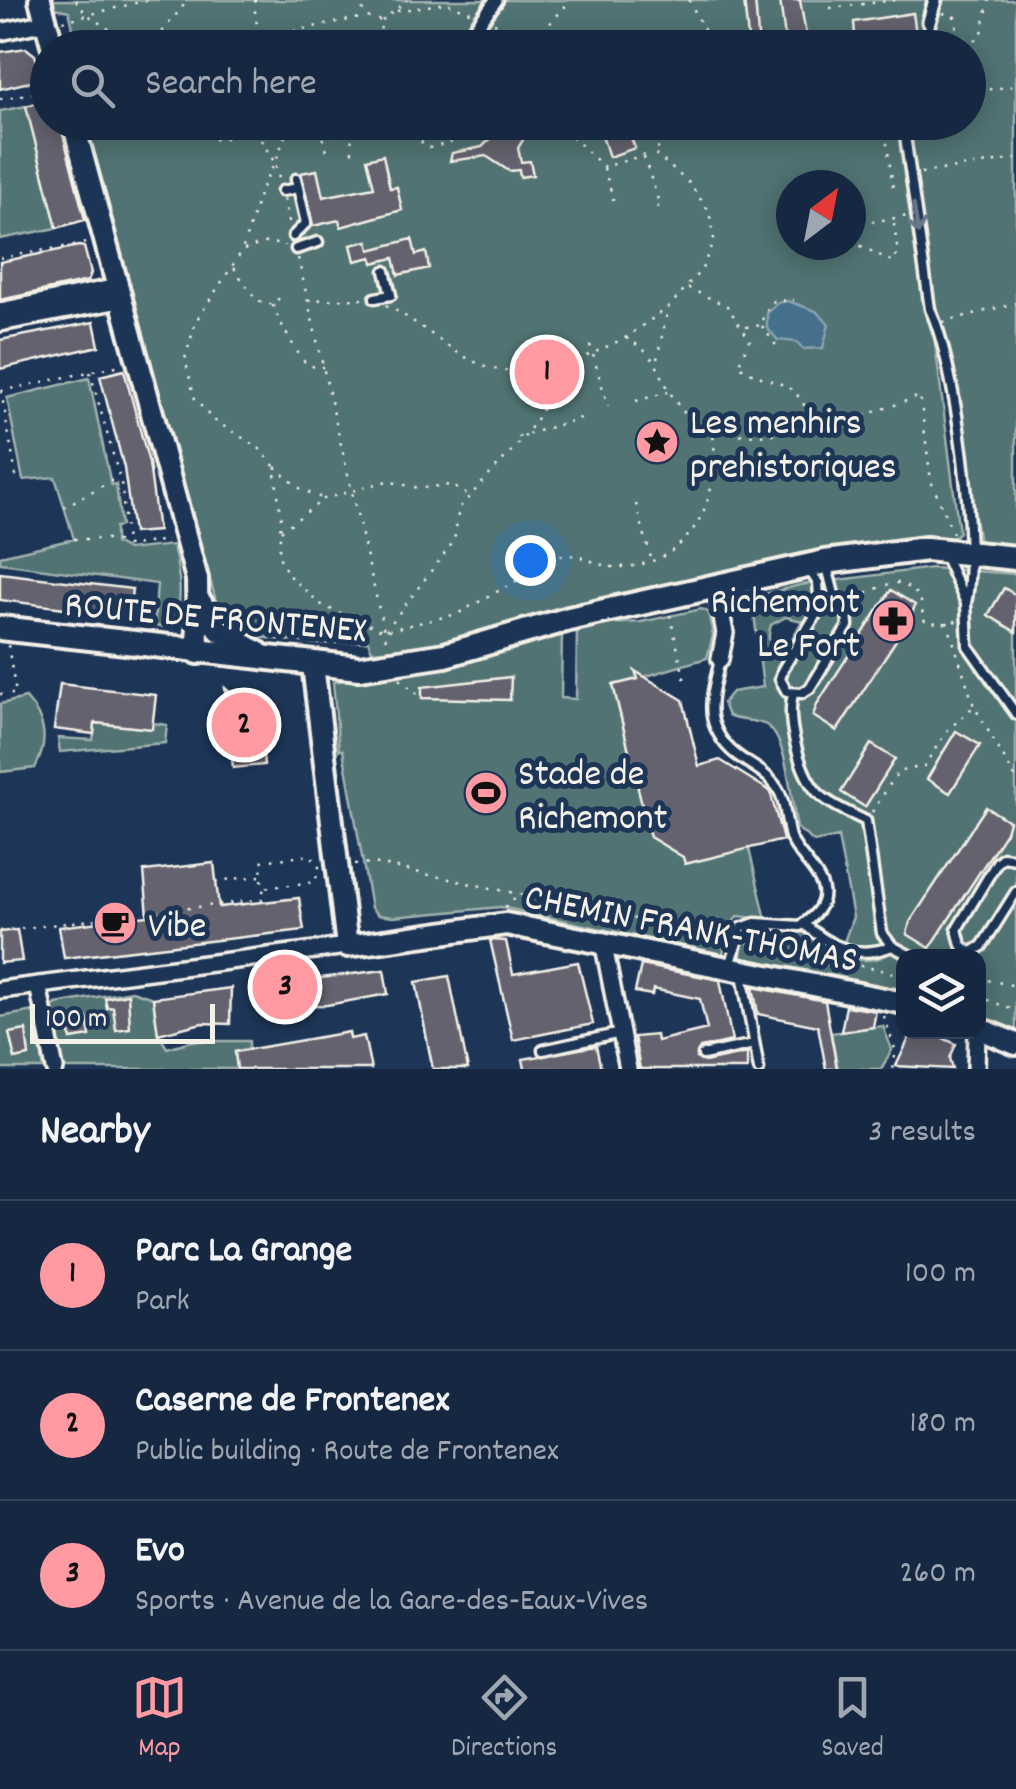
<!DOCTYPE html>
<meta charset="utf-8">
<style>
body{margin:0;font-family:Dekko,sans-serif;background:#1f3048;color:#f1f3f6}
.controls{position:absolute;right:30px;bottom:30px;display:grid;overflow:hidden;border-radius:20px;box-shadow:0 5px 25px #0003}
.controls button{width:90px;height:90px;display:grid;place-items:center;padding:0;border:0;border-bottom:2px solid #35445a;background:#162841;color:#f1f3f6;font:50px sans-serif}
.compass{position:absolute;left:776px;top:170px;width:90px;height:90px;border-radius:50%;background:#162841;box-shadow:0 5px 25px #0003;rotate:32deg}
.scale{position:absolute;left:30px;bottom:25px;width:185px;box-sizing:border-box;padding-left:10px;border:5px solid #f4f1e8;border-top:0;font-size:28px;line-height:35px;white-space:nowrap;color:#f4f1e8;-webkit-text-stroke:8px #1d3557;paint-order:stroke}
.you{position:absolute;left:530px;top:560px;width:35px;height:35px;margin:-25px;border:8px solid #fff;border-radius:50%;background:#1a73e8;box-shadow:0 0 0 15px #1a73e833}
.badge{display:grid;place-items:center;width:65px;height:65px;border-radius:50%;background:#ff9aa2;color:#111;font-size:32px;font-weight:700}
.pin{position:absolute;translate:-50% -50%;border:5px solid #fff;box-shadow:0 2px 10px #0006}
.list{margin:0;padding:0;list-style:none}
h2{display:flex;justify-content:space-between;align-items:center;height:130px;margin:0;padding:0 40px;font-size:42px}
h2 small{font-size:32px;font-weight:400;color:#9ea6b1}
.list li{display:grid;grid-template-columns:65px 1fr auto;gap:30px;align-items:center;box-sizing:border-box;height:150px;padding:0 40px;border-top:2px solid #35445a}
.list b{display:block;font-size:38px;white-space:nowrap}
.list p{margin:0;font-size:32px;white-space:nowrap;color:#9ea6b1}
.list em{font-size:32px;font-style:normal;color:#9ea6b1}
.icon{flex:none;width:55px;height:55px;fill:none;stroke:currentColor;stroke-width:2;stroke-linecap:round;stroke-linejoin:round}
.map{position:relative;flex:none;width:1016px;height:1069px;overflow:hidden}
.search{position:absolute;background:#162841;box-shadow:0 5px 25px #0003;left:30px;right:30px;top:30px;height:110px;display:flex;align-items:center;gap:25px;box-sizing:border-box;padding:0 35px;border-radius:55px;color:#9ea6b1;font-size:38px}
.sheet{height:580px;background:#162841}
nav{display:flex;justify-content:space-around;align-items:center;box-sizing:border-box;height:140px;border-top:2px solid #35445a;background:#162841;font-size:28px;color:#9ea6b1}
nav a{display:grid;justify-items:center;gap:5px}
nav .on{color:#ff9aa2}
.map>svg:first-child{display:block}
.green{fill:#517373;stroke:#a2b2ae;stroke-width:2.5;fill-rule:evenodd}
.water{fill:#456f8c;stroke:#8ba3b1;stroke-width:2.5}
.building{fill:#64626e;stroke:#f4f1e8;stroke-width:2.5}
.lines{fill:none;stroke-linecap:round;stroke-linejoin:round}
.service-casing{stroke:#f4f1e8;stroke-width:15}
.pedestrian-casing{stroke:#f4f1e8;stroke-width:19}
.minor-casing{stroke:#f4f1e8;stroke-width:22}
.tertiary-casing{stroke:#f4f1e8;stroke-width:28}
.secondary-casing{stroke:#f4f1e8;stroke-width:30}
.path{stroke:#f4f1e8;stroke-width:2.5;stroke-dasharray:2.5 8;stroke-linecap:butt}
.service{stroke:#1d3557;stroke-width:8}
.pedestrian{stroke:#1d3557;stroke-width:11}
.minor{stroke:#1d3557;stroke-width:15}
.tertiary{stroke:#1d3557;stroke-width:20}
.secondary{stroke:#1d3557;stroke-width:22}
.oneway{stroke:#68778a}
.labels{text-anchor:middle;stroke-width:10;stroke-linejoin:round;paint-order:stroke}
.poi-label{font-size:38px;fill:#f4f1e8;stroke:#1d3557;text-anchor:start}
.street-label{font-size:38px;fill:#f4f1e8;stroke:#1d3557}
</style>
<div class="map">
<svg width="1016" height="1069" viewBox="0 0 1016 1069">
<rect width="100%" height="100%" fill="#1d3557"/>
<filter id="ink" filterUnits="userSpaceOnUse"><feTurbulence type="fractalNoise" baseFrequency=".01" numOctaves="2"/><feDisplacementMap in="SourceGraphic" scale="20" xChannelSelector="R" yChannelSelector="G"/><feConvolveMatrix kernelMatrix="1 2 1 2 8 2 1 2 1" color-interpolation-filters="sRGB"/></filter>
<g filter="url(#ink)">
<!-- green -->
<path class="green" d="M53,0H1016V546L979,543L944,326L933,328L959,532L951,540L920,538L785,558L598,598L488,633L403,653L395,649L372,651L368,641L319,644L242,635L217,605L86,123L968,122V48L66,47L63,36L73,28L69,11L55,8ZM791,185H851V245H791Z
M26,106L57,228L0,239V111Z
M89,378L111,485L116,484L121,526L115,527V543L127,550L173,545C179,572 185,602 172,628L154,626L157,584L0,563V556L74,539L55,477L23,480L7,398Z
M932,568L1016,574V1034L979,1017L978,956H904L903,994L740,960L745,934L752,929C767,932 799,930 807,934C830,945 851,967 879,958L844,942L853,917L838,837L814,842L797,828C791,802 788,738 766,725C755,719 741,722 728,716L723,703L732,692L763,687L752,597L800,585ZM786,617L802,621L781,658C770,648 766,639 771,625Z
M702,609L708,612L713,635L707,658L613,686L650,837L680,855L748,845L766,919L738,916L727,929L723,955L501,907L393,917L378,915L371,908L343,750H339L333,682L448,663L562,632L561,698L576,699L577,626L641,622Z
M26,698C46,720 49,742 35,768L0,772V704Z
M95,723L151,729L153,723L167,725L165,743L60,752L58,738L93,740Z
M132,991L153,998L158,1033L167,1048L192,1041H249V1048L235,1052L237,1069H63L52,1008L56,1004Z
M34,1011L44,1069H0V1017Z
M883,1026L892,1050L881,1069H838L831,1033Z"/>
<!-- water -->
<path class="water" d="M788,301L816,311L829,324L823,348L803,349L797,342L778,340L767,328V313L777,303Z"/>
<!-- building -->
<path class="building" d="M744,0H755L759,48H749Z
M780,0H800L806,35L785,38Z
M913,13L918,48H856L854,22Z
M26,48L35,55L42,79L0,89V52Z
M48,100V122H60L85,220L57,228L26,106Z
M625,122L635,148L609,157L598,124Z
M503,127L523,140L518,148L521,162L530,161L533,175L520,177L519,170L509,171L486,156L450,161L452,153L482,147Z
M383,155L390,188L397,187L402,210L341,227L339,220L313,226L301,173L317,170L323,197L374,187L367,159Z
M412,239L416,255L426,252L429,268L398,275L394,258L373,263L372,257L355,261L351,245L368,241L370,250Z
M79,246L84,247L91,273L88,281L0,300V262Z
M94,322L99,346L0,369V340Z
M124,370L149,463L158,531L133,533L124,468L100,376Z
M0,573L132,589L129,616L0,600Z
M1004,588L1016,595V632L988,615Z
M891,590L915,605L911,617L837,731L813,716L817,704Z
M635,671L683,700L699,766L720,760L770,791L783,840L685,864L683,857L650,837L636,780L631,777L634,771L613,685L638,679Z
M511,677L510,700L422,698V687Z
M60,684L156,695L152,729L95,723L94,734L54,729Z
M225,688L234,696L244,694L245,701L258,700L264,765L233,768Z
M956,731L980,745L950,793L927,779Z
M871,744L895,759L865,807L841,792Z
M986,807L1009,821L1006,832L930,948L907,934L910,922Z
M214,863L219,907L299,898L304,930L64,958L59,927L148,916L144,871Z
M17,930L22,961L0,963V932Z
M490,940L506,941L513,974L578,962L593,1024L513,1040Z
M641,965L720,980L732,1041L700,1048L696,1058L705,1062L747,1053V1069H640L634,1037L656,1035L657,1041L707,1029L700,999L653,989L652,995L635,992Z
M384,970L388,994L327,1005L268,1006L265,985Z
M449,976L463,1045L468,1069H433L429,1050L416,982Z
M753,987L825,1001L837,1069H826L818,1026L758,1014Z
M231,988L230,1024L202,1023L158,1034L153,998Z
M128,994L130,1028L116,1030L113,1007L107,1008L105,998Z
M846,1006L876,1011L873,1027L841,1032Z
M87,1018L90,1036L71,1039L68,1021Z
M26,1030L29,1056L15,1059L9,1033Z
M349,1032L350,1039L364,1036L371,1069H237L235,1052Z
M912,1032H930L956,1044L950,1058L953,1069L896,1066Z
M596,1046L601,1069H525L523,1059Z"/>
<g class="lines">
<!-- service casing -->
<g class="service-casing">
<path id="service" d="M929,22L932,48
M903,122L930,309C956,363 979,547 966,603
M282,191L298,188
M293,236L306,223L296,179
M296,249L318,242
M375,298L391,295L385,271
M944,555L966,603L968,646L1016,714
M826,563L836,602
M810,571L818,583L820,608
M836,602L847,610L848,626L810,688L802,693L787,692L780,679L783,669L820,608Z
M720,659C716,681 706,706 715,727C730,762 757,761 775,785C786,798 785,821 790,837C801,866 853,891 800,926L755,923L741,928L730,967
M793,694C786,719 799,773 818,793C830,805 850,813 866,821L882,933L892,946L911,956
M804,924C830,947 858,960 892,946
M970,952L961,945L957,929L997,862L1003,857L1016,859
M969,954L982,946L1016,892
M742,974L759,1069
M543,1050L621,1033
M703,1055L754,1044"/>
</g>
<!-- pedestrian casing -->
<g class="pedestrian-casing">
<path id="pedestrian" d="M929,22L935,0
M461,48L496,0"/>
</g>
<!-- minor casing -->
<g class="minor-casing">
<path id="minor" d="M0,32L46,22
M0,311L117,287
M0,323L120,300
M716,587L725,633L720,659
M603,941L628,1069
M38,985L55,1069
M0,990L347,946
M976,1069L977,1032"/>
</g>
<!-- tertiary casing -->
<g class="tertiary-casing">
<path id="tertiary" d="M40,0L53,48
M73,122L197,579L198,653
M200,601L219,630L259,653
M313,665L347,946L506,924L904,1003
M978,1028L1016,1044"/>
</g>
<!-- secondary casing -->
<g class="secondary-casing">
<path id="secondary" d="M0,628L359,668L445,655L569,619L825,562L926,549L1016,558"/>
</g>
<!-- path -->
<path class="path" d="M76,0C89,24 115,26 130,48
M255,0V18L266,48
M689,0L713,48
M830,8L896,0
M397,11L446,3L473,13
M943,13L955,17L960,48
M63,21L148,0
M382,21L407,0
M494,23L572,48
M263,37L359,18L363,10L367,17L382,21L377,48
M536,39L571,0
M149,48L188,0
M968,48L982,33L989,0
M968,92L1016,86
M0,99L33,93
M189,122C214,162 252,117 288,128L275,163L280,182
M250,122L275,163L260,191L242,251L196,321L185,359L195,399L212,419L259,448L274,466L281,516L279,556L288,575L323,606L385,631L457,614L563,555C582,553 597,567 616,567C693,568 724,494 712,429
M286,122L288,128L306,127L327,137L346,132L354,122
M396,122L429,148L474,137L483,122
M557,122L604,167L651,153
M884,122L893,187
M351,129L352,154
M323,138L329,158
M475,138L484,143
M644,157L660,206L657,207
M604,168L614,202
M921,173L1016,159
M284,199L290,226
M851,225L908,216
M851,227V237
M851,241L893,262L898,253L893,218
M244,250L267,242L285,246
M0,258L86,243
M298,258L387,644
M234,268L256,300L273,305L280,297
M688,288L727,306L750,340L738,365C772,389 796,373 812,424
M308,300L365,299
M273,305C274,312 300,360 307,364C312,367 318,367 324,367
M386,305C461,346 469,387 569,365
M943,322L1016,303
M762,326L780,351
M746,327L762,325L763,315L774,301L794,300
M626,338C664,358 658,381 682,410C726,464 866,416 920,396L931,481L953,533
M590,345L608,406
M657,359L668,309
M90,372L122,487L126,546L168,540
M1,391L121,365
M1,391L17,481
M636,401L668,392
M518,437L581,418
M275,467L302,490L322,498
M636,504L651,558
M64,507L118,477
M281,531L324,499L387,481L419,488L451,485L469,496
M74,539H113L125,545
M847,600L894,582C912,586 927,598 921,619L940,624L957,621
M670,615L685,682
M947,622L974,706L1016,779
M386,630L454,541L459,508L527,434L570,364L625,338L669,307L702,269L714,239L709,211L689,183L653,152L695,122
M400,679L417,694
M0,694H16L8,645
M872,812L898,772L924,766L947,731L973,707
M355,864L374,863L729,939
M216,881L260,876
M505,907L518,895
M0,931L264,899C263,887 261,874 261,861L311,855L319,867L315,882L263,888
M747,942L904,975
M978,978L1016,986
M978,996L1016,1011
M884,1016L896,1052L892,1069"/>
<!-- service -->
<use href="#service" class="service"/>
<!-- pedestrian -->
<use href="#pedestrian" class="pedestrian"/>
<!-- minor -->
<use href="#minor" class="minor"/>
<!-- tertiary -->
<use href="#tertiary" class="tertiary"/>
<!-- secondary -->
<use href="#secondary" class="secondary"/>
</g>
<!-- one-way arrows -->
<defs><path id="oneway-shaft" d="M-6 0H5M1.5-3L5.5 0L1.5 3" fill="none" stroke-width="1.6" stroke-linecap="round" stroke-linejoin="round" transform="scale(2.5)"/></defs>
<use class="oneway" href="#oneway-shaft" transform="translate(916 219) rotate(81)"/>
</g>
<!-- icons -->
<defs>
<g id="sight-disc" transform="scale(2.25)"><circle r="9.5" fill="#ff9aa2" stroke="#1d3557"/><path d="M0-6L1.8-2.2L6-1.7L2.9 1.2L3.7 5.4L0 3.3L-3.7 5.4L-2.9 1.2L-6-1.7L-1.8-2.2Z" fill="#111"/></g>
<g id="pharmacy-disc" transform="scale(2.25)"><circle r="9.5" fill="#ff9aa2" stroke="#1d3557"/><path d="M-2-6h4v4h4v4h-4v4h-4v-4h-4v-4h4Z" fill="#111"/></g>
<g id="stadium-disc" transform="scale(2.25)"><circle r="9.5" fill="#ff9aa2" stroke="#1d3557"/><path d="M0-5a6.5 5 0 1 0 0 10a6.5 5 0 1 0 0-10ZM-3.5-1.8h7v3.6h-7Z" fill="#111"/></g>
<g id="cafe-disc" transform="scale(2.25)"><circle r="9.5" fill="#ff9aa2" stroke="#1d3557"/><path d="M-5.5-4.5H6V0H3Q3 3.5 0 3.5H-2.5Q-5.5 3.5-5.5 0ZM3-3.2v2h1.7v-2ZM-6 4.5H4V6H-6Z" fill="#111"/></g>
</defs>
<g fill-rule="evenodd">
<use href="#sight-disc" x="657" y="442"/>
<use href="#pharmacy-disc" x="893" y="621"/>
<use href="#stadium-disc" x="486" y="793"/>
<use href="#cafe-disc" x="115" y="923"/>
</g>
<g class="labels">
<!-- poi labels -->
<g class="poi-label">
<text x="690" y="433">Les menhirs<tspan x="690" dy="44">prehistoriques</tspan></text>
<text x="860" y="612" text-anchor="end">Richemont<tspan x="860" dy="44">Le Fort</tspan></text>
<text x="518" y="784">Stade de<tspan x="518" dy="44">Richemont</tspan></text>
<text x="148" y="936">Vibe</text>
</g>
<!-- street labels -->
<g class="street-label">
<text transform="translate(216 615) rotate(5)" y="13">ROUTE DE FRONTENEX</text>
<text transform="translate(692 926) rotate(11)" y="13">CHEMIN FRANK-THOMAS</text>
</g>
</g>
</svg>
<div class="controls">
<button><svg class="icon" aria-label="layers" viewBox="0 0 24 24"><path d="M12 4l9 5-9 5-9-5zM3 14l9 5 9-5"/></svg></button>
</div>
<svg class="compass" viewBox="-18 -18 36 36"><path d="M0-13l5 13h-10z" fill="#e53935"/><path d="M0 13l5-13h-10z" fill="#9ea6b1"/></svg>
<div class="scale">100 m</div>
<div class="you"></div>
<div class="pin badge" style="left:547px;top:372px">1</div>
<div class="pin badge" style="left:244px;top:725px">2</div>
<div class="pin badge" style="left:285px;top:987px">3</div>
<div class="search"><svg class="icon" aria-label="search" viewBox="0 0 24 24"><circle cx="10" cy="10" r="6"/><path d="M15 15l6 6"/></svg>Search here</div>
</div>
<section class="sheet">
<h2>Nearby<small>3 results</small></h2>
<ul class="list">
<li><span class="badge">1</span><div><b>Parc La Grange</b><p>Park</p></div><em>100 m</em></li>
<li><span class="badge">2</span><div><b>Caserne de Frontenex</b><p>Public building · Route de Frontenex</p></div><em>180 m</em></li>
<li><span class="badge">3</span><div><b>Evo</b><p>Sports · Avenue de la Gare-des-Eaux-Vives</p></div><em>260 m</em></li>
</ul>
</section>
<nav>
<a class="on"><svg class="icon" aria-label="map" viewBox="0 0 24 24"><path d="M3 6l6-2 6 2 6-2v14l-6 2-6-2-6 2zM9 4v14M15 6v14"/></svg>Map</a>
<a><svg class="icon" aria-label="directions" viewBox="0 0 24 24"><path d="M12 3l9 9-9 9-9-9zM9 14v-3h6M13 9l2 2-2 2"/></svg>Directions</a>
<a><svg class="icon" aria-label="saved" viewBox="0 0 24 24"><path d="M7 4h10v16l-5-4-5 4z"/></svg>Saved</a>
</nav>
